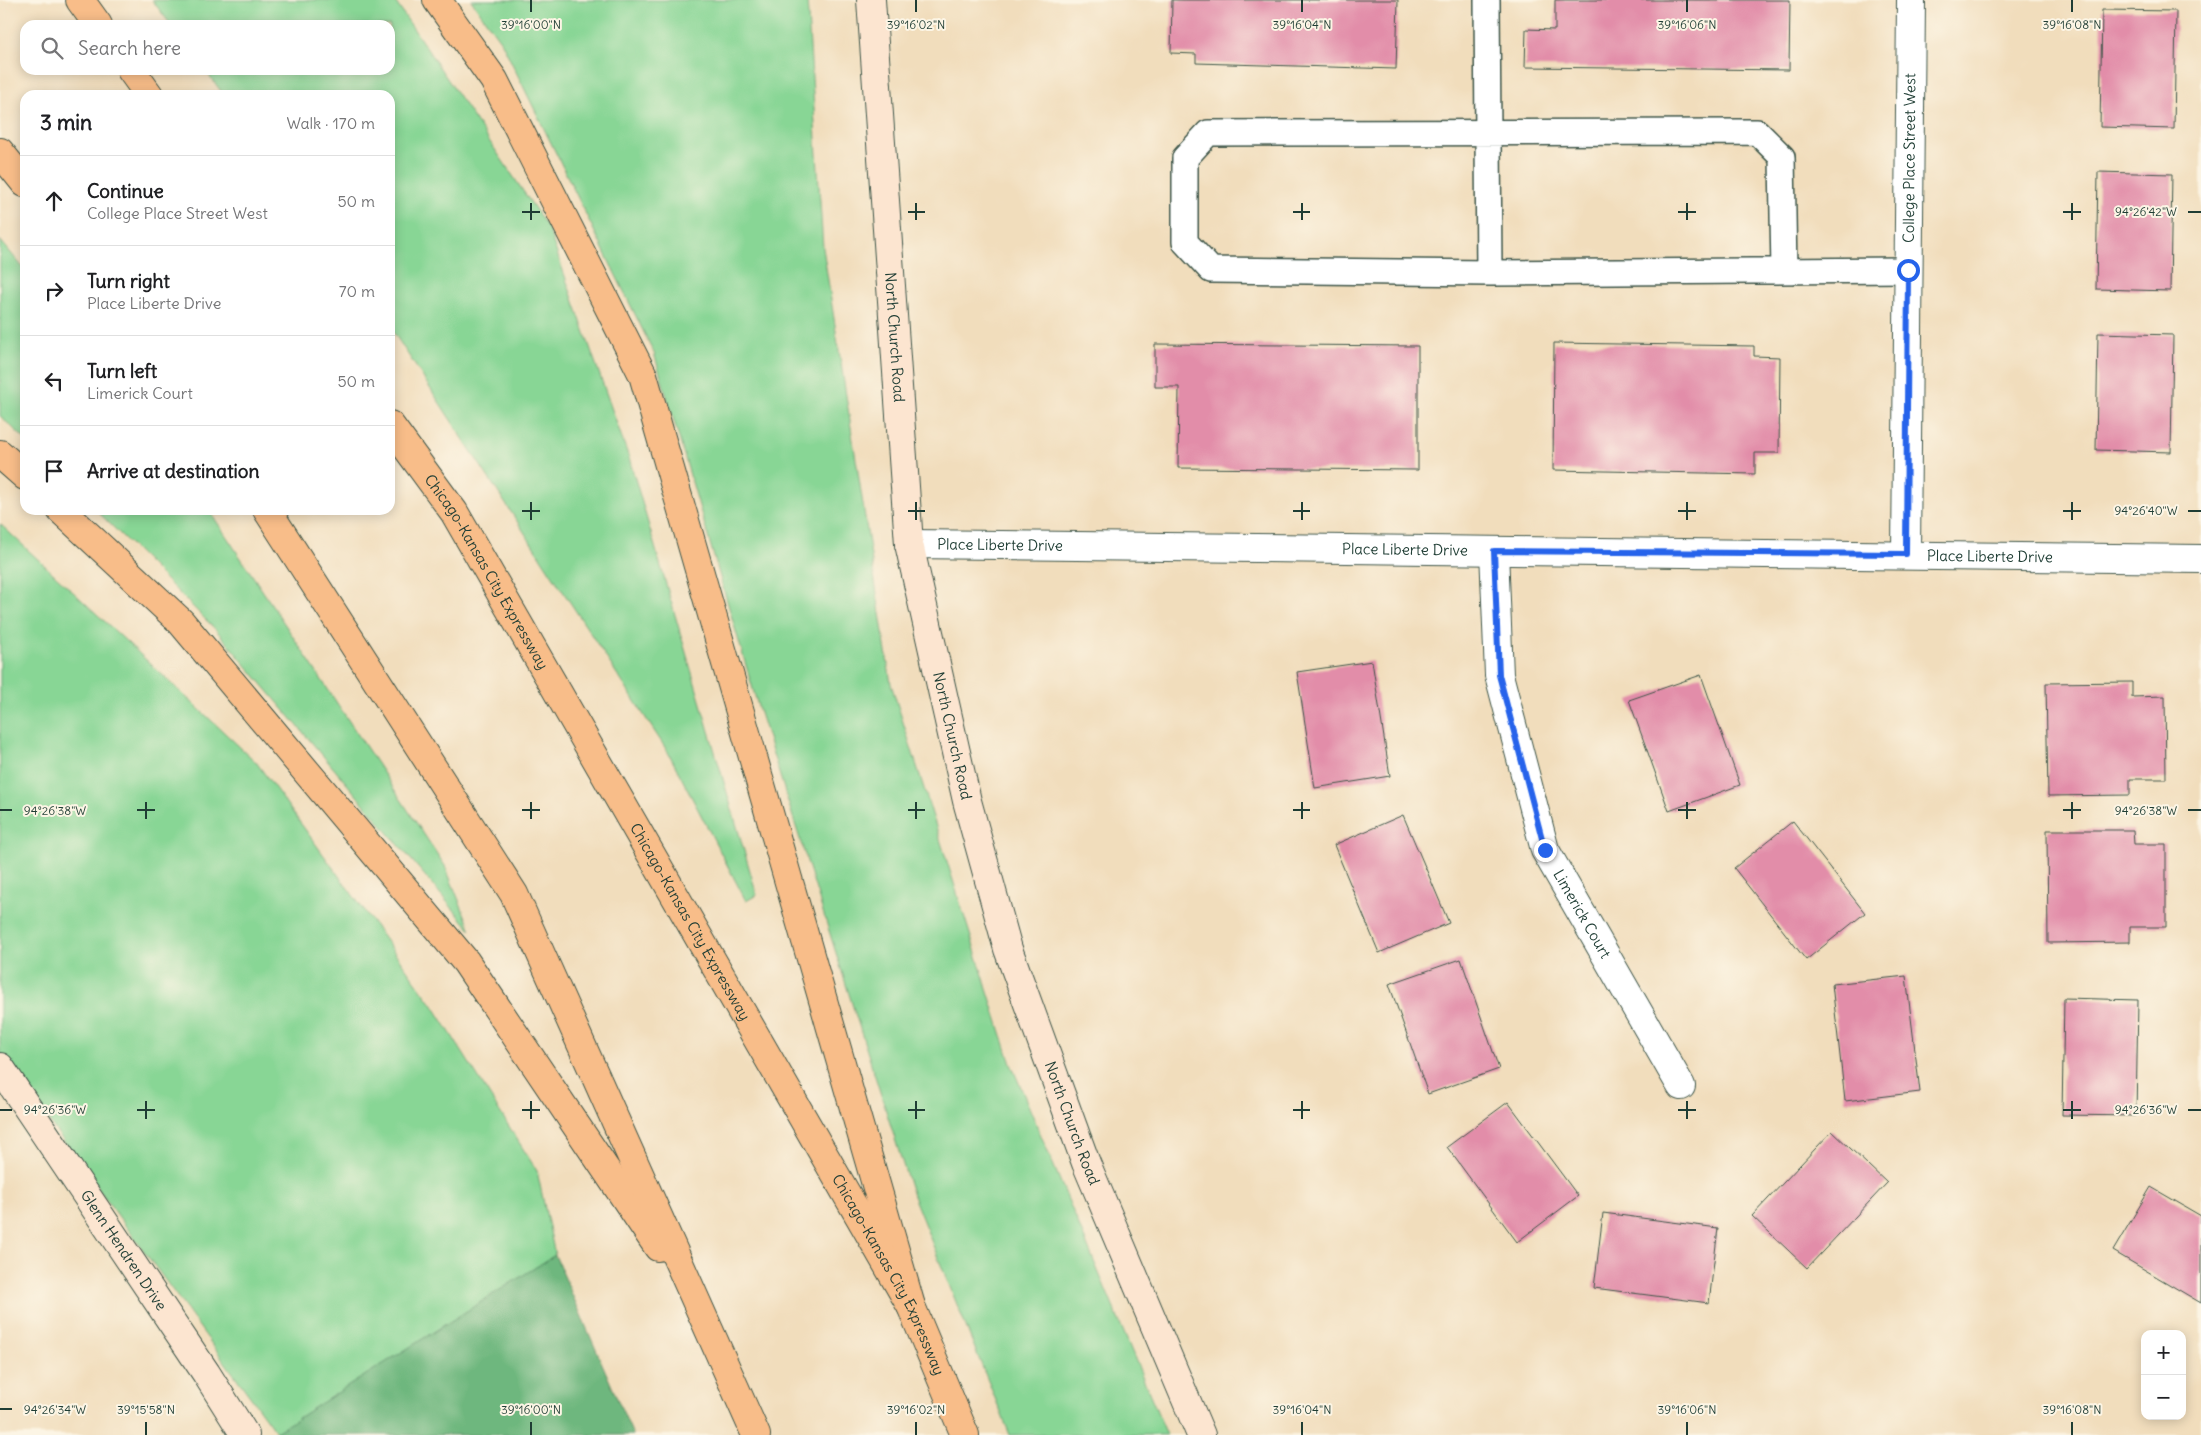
<!DOCTYPE html>
<meta charset="utf-8">
<style>
body{margin:0;font-family:Delius,sans-serif;background:#f6f6f6;color:#202124}
.controls{position:absolute;right:15px;bottom:15px;display:grid;overflow:hidden;border-radius:10px;box-shadow:0 2px 12px #0003}
.controls button{width:45px;height:45px;display:grid;place-items:center;padding:0;border:0;border-bottom:1px solid #e0e0e0;background:#fff;color:#202124;font:25px sans-serif}
.stop{position:absolute;width:15px;height:15px;margin:-11px;border:4px solid #2563eb;border-radius:50%;background:#fff}
.stop.end{background:#2563eb;border-color:#fff;box-shadow:0 1px 5px #0008}
.list{margin:0;padding:0;list-style:none}
h2{display:flex;justify-content:space-between;align-items:center;height:65px;margin:0;padding:0 20px;font-size:21px}
h2 small{font-size:16px;font-weight:400;color:#757577}
.list li{display:grid;grid-template-columns:32px 1fr auto;gap:15px;align-items:center;box-sizing:border-box;height:90px;padding:0 20px;border-top:1px solid #e0e0e0}
.list b{display:block;font-size:19px;white-space:nowrap}
.list p{margin:0;font-size:16px;white-space:nowrap;color:#757577}
.list em{font-size:16px;font-style:normal;color:#757577}
.icon{flex:none;width:28px;height:28px;fill:none;stroke:currentColor;stroke-width:2;stroke-linecap:round;stroke-linejoin:round}
.map{position:relative;flex:none;width:2201px;height:1435px;overflow:hidden}
.search{position:absolute;background:#fff;box-shadow:0 2px 12px #0003;left:20px;top:20px;width:375px;height:55px;display:flex;align-items:center;gap:12px;box-sizing:border-box;padding:0 18px;border-radius:15px;color:#757577;font-size:19px}
.panel{position:absolute;background:#fff;box-shadow:0 2px 12px #0003;left:20px;top:90px;width:375px;height:425px;border-radius:15px}
.map>svg:first-child{display:block}
.green{fill:#88d695;stroke:#548a64}
.forest{fill:#6eb77e;stroke:#467a59}
.building{fill:#e28da9}
.lines{fill:none;stroke-linecap:round;stroke-linejoin:round}
.lane-casing{stroke:#3e5548;stroke-width:28}
.street-casing{stroke:#3e5548;stroke-width:30}
.secondary-casing{stroke:#3e5548;stroke-width:30}
.highway-casing{stroke:#3e5548;stroke-width:30}
.lane{stroke:#fff;stroke-width:25}
.street{stroke:#fff;stroke-width:28}
.secondary{stroke:#fce5d0;stroke-width:28}
.highway{stroke:#f8bd89;stroke-width:28}
.route{stroke:#2563eb;stroke-width:6}
.ticks{fill:none;stroke:#1f3d34;stroke-width:2}
.labels{text-anchor:middle;stroke-width:4;stroke-linejoin:round;paint-order:stroke}
.street-label{font-size:15px;fill:#1f3d34;stroke:#fcf5e5}
.ticks-label{font-size:12px;text-anchor:middle;fill:#1f3d34;stroke:#fcf5e5;stroke-width:4;stroke-linejoin:round;paint-order:stroke}
</style>
<div class="map">
<svg width="2201" height="1435" viewBox="0 0 2201 1435">
<rect width="100%" height="100%" fill="#fcf5e5"/>
<filter id="ink" filterUnits="userSpaceOnUse"><feTurbulence type="fractalNoise" baseFrequency=".02" numOctaves="2"/><feDisplacementMap in="SourceGraphic" scale="10" xChannelSelector="R" yChannelSelector="G"/><feConvolveMatrix kernelMatrix="1 2 1 2 8 2 1 2 1" color-interpolation-filters="sRGB"/></filter>
<filter id="wash" filterUnits="userSpaceOnUse"><feTurbulence type="fractalNoise" baseFrequency=".0096" numOctaves="4" result="noise"/><feDisplacementMap in="SourceGraphic" scale="20" xChannelSelector="R" yChannelSelector="G"/><feGaussianBlur stdDeviation="1.12" result="paint"/><feColorMatrix in="noise" values="0 0 0 0 0 0 0 0 0 0 0 0 0 0 0 0 0 1.4 0 .05"/><feComposite in="paint" operator="in"/></filter>
<g filter="url(#wash)">
<rect width="100%" height="100%" fill="#f1ddbc"/>
<!-- green -->
<path class="green" d="M152,0H394L548,228L629,458L757,895L746,901L668,752L390,327V95H224L205,70H390V25H171Z
M471,0H807L823,248L891,684L1011,1064L1167,1435H1010L913,1196L760,713L654,353L502,43Z
M0,240L25,270V439L0,416Z
M96,510H209L445,866L471,930L217,631Z
M0,524L256,762L432,1004L537,1171L555,1255L276,1432L0,1054Z"/>
<!-- forest -->
<path class="forest" d="M555,1255L633,1435H277L276,1432Z"/>
<g id="blocks">
<!-- building -->
<path class="building" d="M1172,0H1398L1396,69L1196,63V54L1171,53Z
M1555,0H1790L1789,70L1525,67L1526,29L1555,30Z
M2102,10L2176,11L2174,129L2100,127Z
M2098,172L2172,174L2170,291L2096,289Z
M2098,333L2173,335L2171,452L2096,450Z
M1554,343L1754,346V356L1780,357L1779,453H1755V474L1553,470Z
M1155,344L1418,346V470L1178,468L1179,387H1155Z
M1372,661L1390,776L1315,788L1297,672Z
M1701,675L1740,785L1669,811L1629,700Z
M2132,682V697L2165,696L2166,779H2130V795L2048,796L2046,683Z
M1403,815L1449,923L1379,953L1334,845Z
M1793,821L1865,913L1806,960L1734,868Z
M2047,830H2133L2134,844H2166V927H2130V942L2048,943Z
M1461,959L1499,1069L1428,1094L1389,984Z
M1906,976L1920,1092L1845,1101L1832,984Z
M2064,998L2138,1000L2136,1116L2062,1115Z
M1508,1102L1578,1196L1517,1242L1447,1147Z
M1832,1131L1887,1183L1807,1268L1752,1216Z
M2151,1187L2201,1216V1303L2113,1251Z
M1603,1213L1718,1228L1709,1303L1594,1288Z"/>
</g>
</g>
<g filter="url(#ink)">
<use href="#blocks" fill-opacity="0" stroke="#3e5548" stroke-width="1"/>
<g class="lines">
<!-- lane casing -->
<g class="lane-casing">
<path id="lane" d="M1487,0L1489,273L1908,270
M1489,273L1211,270L1185,242V158L1208,133L1757,132L1782,157L1784,271"/>
</g>
<!-- street casing -->
<g class="street-casing">
<g id="street">
<path id="s1" d="M909,544L2201,559"/>
<path id="s2" d="M1494,551L1499,675L1545,850L1681,1086"/>
<path id="s3" d="M1906,554L1911,0"/>
</g>
</g>
<!-- secondary casing -->
<g class="secondary-casing">
<g id="secondary">
<path id="s4" d="M871,0L909,544L967,801L1008,949L1086,1163L1201,1435"/>
<path id="s5" d="M0,1067L206,1373L245,1435"/>
</g>
</g>
<!-- highway casing -->
<g class="highway-casing">
<g id="highway">
<path d="M80,0L98,25"/>
<path d="M437,0L494,80L643,375L911,1306"/>
<path d="M131,70L149,95"/>
<path d="M0,152L25,183"/>
<path id="s6" d="M390,425L454,512L911,1306L965,1435"/>
<path d="M0,454L25,476"/>
<path d="M61,510L181,622L466,962L658,1247"/>
<path d="M267,510L514,894L756,1435"/>
</g>
</g>
<!-- lane -->
<use href="#lane" class="lane"/>
<!-- street -->
<use href="#street" class="street"/>
<!-- secondary -->
<use href="#secondary" class="secondary"/>
<!-- highway -->
<use href="#highway" class="highway"/>
</g>
</g>
<g class="lines" filter="url(#ink)">
<!-- route -->
<path class="route" d="M1545,850L1499,675L1494,551L1906,554L1908,270"/>
</g>
<!-- ticks -->
<path class="ticks" d="M531,0V12M916,0V12M1302,0V12M1687,0V12M2072,0V12M531,203V220M916,203V220M1302,203V220M1687,203V220M2072,203V220M522,212H540M908,212H925M1293,212H1310M1678,212H1696M2063,212H2081M2188,212H2201M531,502V520M916,502V520M1302,502V520M1687,502V520M2072,502V520M522,511H540M908,511H925M1293,511H1310M1678,511H1696M2063,511H2081M2188,511H2201M146,802V819M531,802V819M916,802V819M1302,802V819M1687,802V819M2072,802V819M0,810H12M137,810H155M522,810H540M908,810H925M1293,810H1310M1678,810H1696M2063,810H2081M2188,810H2201M146,1101V1119M531,1101V1119M916,1101V1119M1302,1101V1119M1687,1101V1119M2072,1101V1119M0,1110H12M137,1110H155M522,1110H540M908,1110H925M1293,1110H1310M1678,1110H1696M2063,1110H2081M2188,1110H2201M0,1409H12M146,1422V1435M531,1422V1435M916,1422V1435M1302,1422V1435M1687,1422V1435M2072,1422V1435"/>
<g class="labels">
<!-- street labels -->
<g class="street-label">
<text dy="5" stroke="none"><textPath href="#s3" startOffset="396">College Place Street West</textPath></text>
<text dy="5" stroke="none"><textPath href="#s4" startOffset="338">North Church Road</textPath></text>
<text dy="5" stroke="none"><textPath href="#s1" startOffset="91">Place Liberte Drive</textPath></text>
<text dy="5" stroke="none"><textPath href="#s1" startOffset="496">Place Liberte Drive</textPath></text>
<text dy="5" stroke="none"><textPath href="#s1" startOffset="1081">Place Liberte Drive</textPath></text>
<text dy="5" stroke="none"><textPath href="#s6" startOffset="176">Chicago-Kansas City Expressway</textPath></text>
<text dy="5" stroke="none"><textPath href="#s4" startOffset="742">North Church Road</textPath></text>
<text dy="5" stroke="none"><textPath href="#s2" startOffset="379">Limerick Court</textPath></text>
<text dy="5" stroke="none"><textPath href="#s6" startOffset="581">Chicago-Kansas City Expressway</textPath></text>
<text dy="5" stroke="none"><textPath href="#s4" startOffset="1148">North Church Road</textPath></text>
<text dy="5" stroke="none"><textPath href="#s5" startOffset="221">Glenn Hendren Drive</textPath></text>
<text dy="5" stroke="none"><textPath href="#s6" startOffset="986">Chicago-Kansas City Expressway</textPath></text>
</g>
</g>
<g class="ticks-label">
<text x="531" y="29">39°16'00"N</text>
<text x="916" y="29">39°16'02"N</text>
<text x="1302" y="29">39°16'04"N</text>
<text x="1687" y="29">39°16'06"N</text>
<text x="2072" y="29">39°16'08"N</text>
<text x="2146" y="216">94°26'42"W</text>
<text x="2146" y="515">94°26'40"W</text>
<text x="2146" y="815">94°26'38"W</text>
<text x="55" y="815">94°26'38"W</text>
<text x="55" y="1114">94°26'36"W</text>
<text x="2146" y="1114">94°26'36"W</text>
<text x="55" y="1414">94°26'34"W</text>
<text x="146" y="1414">39°15'58"N</text>
<text x="531" y="1414">39°16'00"N</text>
<text x="916" y="1414">39°16'02"N</text>
<text x="1302" y="1414">39°16'04"N</text>
<text x="1687" y="1414">39°16'06"N</text>
<text x="2072" y="1414">39°16'08"N</text>
</g>
</svg>
<div class="controls">
<button>+</button>
<button>−</button>
</div>
<div class="stop" style="left:1908px;top:270px"></div>
<div class="stop end" style="left:1545px;top:850px"></div>
<div class="search"><svg class="icon" aria-label="search" viewBox="0 0 24 24"><circle cx="10" cy="10" r="6"/><path d="M15 15l6 6"/></svg>Search here</div>
<section class="panel">
<h2>3 min<small>Walk · 170 m</small></h2>
<ul class="list">
<li><svg class="icon" aria-label="ahead" viewBox="0 0 24 24"><path d="M12 20V5M6 11l6-6 6 6"/></svg><div><b>Continue</b><p>College Place Street West</p></div><em>50 m</em></li>
<li><svg class="icon" aria-label="right" viewBox="0 0 24 24"><path d="M7 20v-9h11M14 6l5 5-5 5"/></svg><div><b>Turn right</b><p>Place Liberte Drive</p></div><em>70 m</em></li>
<li><svg class="icon" aria-label="left" viewBox="0 0 24 24"><path d="M17 20v-9H6M10 6l-5 5 5 5"/></svg><div><b>Turn left</b><p>Limerick Court</p></div><em>50 m</em></li>
<li><svg class="icon" aria-label="arrive" viewBox="0 0 24 24"><path d="M6 21V4h12l-3 4 3 4H6"/></svg><div><b>Arrive at destination</b></div></li>
</ul>
</section>
</div>
